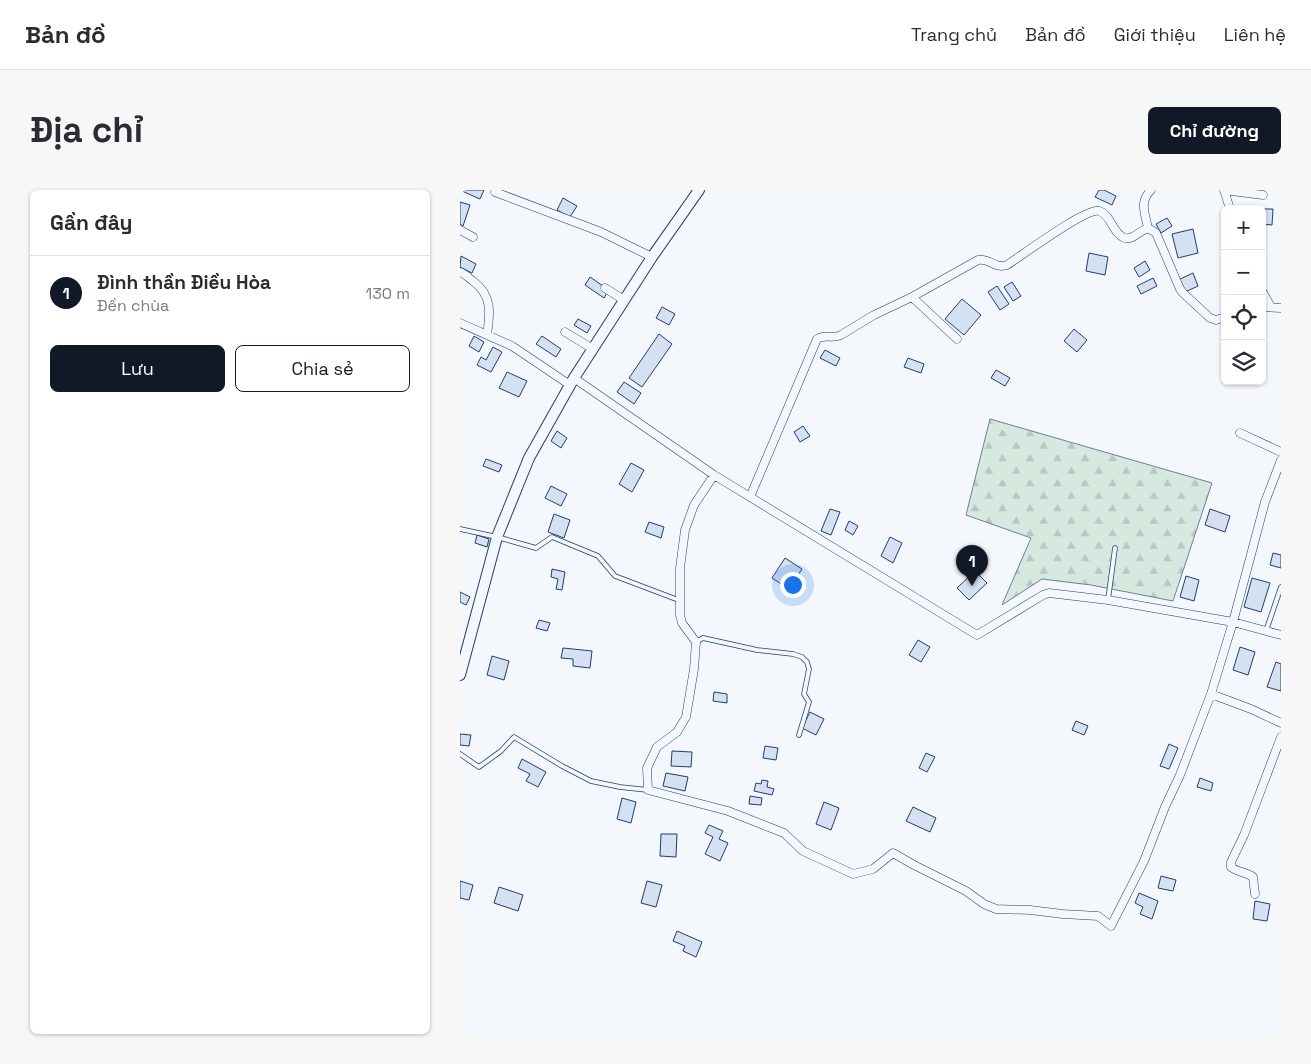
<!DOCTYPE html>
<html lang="vi">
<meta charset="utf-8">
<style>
body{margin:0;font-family:"Space Grotesk",sans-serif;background:#f7f7f7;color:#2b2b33}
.controls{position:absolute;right:15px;top:15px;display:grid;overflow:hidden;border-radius:8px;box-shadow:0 1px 4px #0004}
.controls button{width:45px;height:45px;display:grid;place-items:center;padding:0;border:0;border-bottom:1px solid #e1e1e2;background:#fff;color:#2b2b33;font:25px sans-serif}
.you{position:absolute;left:332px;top:394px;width:18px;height:18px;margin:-12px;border:4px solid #fff;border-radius:50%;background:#1a73e8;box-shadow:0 0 0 8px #1a73e833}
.badge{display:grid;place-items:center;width:32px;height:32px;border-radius:50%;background:#111827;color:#fff;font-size:16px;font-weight:700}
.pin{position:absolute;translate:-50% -41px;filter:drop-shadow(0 1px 2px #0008)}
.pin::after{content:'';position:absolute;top:26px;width:18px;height:15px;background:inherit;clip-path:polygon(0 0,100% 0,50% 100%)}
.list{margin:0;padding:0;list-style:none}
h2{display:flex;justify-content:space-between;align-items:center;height:65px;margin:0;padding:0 20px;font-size:21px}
h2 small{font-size:16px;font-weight:400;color:#7c7c81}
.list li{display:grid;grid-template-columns:32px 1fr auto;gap:15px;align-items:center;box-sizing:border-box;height:75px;padding:0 20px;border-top:1px solid #e1e1e2}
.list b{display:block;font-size:19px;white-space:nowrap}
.list p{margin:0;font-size:16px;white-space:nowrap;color:#7c7c81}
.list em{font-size:16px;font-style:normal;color:#7c7c81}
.actions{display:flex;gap:10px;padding:15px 20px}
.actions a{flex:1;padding:11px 0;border:1px solid #111827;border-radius:8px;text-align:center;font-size:18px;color:#111827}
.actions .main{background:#111827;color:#fff}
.icon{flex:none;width:28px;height:28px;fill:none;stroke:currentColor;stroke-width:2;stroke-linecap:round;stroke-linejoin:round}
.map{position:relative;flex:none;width:821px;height:844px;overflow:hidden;border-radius:8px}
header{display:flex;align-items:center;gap:30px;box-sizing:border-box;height:70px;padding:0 25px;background:#fff;border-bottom:1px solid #e1e1e2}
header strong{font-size:24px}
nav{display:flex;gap:28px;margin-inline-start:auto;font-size:18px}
.intro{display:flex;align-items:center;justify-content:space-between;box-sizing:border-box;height:120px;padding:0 30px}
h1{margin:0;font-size:35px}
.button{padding:12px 22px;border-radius:8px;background:#111827;color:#fff;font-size:18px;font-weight:700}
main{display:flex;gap:30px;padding:0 30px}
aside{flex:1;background:#fff;border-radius:8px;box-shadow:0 1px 4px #0004}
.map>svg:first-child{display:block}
.forest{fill:url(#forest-firs);stroke:#687fa3}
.building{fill:#d5e0f0;stroke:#1d3f73}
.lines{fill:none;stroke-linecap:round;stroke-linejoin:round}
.service-casing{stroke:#1d3f73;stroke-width:5.5}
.minor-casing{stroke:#1d3f73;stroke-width:9}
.tertiary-casing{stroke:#1d3f73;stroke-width:12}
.service{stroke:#f4f7fb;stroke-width:4}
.minor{stroke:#f4f7fb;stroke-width:8}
.tertiary{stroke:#f4f7fb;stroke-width:10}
</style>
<header>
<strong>Bản đồ</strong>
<nav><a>Trang chủ</a><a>Bản đồ</a><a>Giới thiệu</a><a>Liên hệ</a></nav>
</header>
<div class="intro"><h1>Địa chỉ</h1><a class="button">Chỉ đường</a></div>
<main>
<aside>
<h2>Gần đây<small></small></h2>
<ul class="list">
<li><span class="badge">1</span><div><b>Đình thần Điều Hòa</b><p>Đền chùa</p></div><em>130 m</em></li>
</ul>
<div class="actions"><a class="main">Lưu</a><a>Chia sẻ</a></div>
</aside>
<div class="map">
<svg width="821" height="844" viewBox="0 0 821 844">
<defs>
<pattern id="forest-firs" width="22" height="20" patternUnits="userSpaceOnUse" patternTransform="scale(1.25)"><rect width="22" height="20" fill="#d7e8df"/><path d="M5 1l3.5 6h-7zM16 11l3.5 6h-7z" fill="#b8c8c3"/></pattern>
</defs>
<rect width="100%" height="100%" fill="#f4f7fb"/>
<!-- forest -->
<path class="forest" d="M530,229L752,293L713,411L631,395L582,389L542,415L571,348L506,325Z"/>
<!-- building -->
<path class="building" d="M2,0H24L20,9L2,1Z
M639,0H644L656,6L652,15L635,7Z
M103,8L117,16L110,27L97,20Z
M0,12L10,15L3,36L0,34Z
M803,19H813L812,35L802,34Z
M707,28L712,36L701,43L696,34Z
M733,39L738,63L718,68L712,44Z
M629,63L648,67L645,85L626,81Z
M1,66L16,74L12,83L0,77Z
M685,71L690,80L679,87L674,78Z
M733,83L738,96L723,103L718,90Z
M130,87L149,100L144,108L125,95Z
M693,88L697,96L681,104L677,96Z
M552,92L561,106L553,111L544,97Z
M537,96L549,114L540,120L528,102Z
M502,109L521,125L504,145L485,129Z
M202,117L215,124L209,135L196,128Z
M118,129L131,136L127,143L114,135Z
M614,139L627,150L617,162L604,151Z
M199,144L212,154L182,197L169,188Z
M14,146L24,152L19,162L9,156Z
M82,146L101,159L96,167L76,154Z
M33,157L42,162L31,182L17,175L21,167L26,170Z
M365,160L380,168L376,176L360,168Z
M448,168L464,174L461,183L444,177Z
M536,180L550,188L545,196L531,188Z
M47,182L67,191L59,207L39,198Z
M164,192L181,203L174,214L157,202Z
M343,236L350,246L340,252L334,242Z
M97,241L107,248L101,258L91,251Z
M26,269L42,275L39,282L23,276Z
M171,273L184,280L172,302L159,294Z
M91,296L107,304L101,316L85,308Z
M370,319L380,322L371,345L361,341Z
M750,319L770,326L765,342L745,335Z
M94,324L110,330L104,348L88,342Z
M389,331L398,336L393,345L385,340Z
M189,332L204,337L201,348L185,342Z
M17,345L29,349L27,357L15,353Z
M430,347L442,353L433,373L421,366Z
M813,363L821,365V378L810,375Z
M325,368L342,379L329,399L312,388Z
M92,379L105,382L102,400L96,399L98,389L91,387Z
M515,381L527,393L509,410L497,398Z
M726,386L739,390L734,411L720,407Z
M792,388L810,393L801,422L784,417Z
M0,402L10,407L6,415L0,412Z
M79,430L90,433L87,441L76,438Z
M458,450L470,457L461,472L449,465Z
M780,457L795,462L788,485L773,480Z
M103,458L132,461L130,478L113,476V469L101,468Z
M32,466L49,471L44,490L27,485Z
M816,472L821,474V501L807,497Z
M254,502L267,504V513L253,511Z
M350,522L364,529L356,545L342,538Z
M616,531L628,536L624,545L612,540Z
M0,544L11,545L9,556L0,555Z
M709,554L718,558L709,579L700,576Z
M305,556L318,558L316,570L303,568Z
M212,561L232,562L231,577L211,576Z
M466,563L475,567L467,582L459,578Z
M62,569L86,582L78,597L66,591L70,584L58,578Z
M206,583L228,587L225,601L203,596Z
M740,588L753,593L751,601L737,597Z
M302,590L308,591L307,597L314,599L312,605L294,601L296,593L301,594Z
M290,606L302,608L301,615L289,614Z
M162,608L176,612L171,633L157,629Z
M364,612L379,618L371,640L356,634Z
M453,617L476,628L470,642L446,631Z
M249,635L263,641L259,649L268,653L260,671L245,664L253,647L245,643Z
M201,644H217L216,667L200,666Z
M701,686L716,690L713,701L698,698Z
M0,691L13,695L9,710L0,708Z
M187,691L202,695L196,717L181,713Z
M39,697L63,705L58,721L34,713Z
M679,703L698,711L692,729L680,724L683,717L675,713Z
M795,711L810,714L807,731L793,729Z
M217,741L242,752L236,767L223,761L225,756L213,751Z"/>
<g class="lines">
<!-- service casing -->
<g class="service-casing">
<path id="service" d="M0,339L37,347L76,358L92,347L138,366L155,386L221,411
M648,410L655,358
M806,441L821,397
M236,452L243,448L297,460L333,464L342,467L347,472L349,479L344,504L349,512L339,545
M0,564L19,577L41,561L54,547L102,576L131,591L160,597L188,600"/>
</g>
<!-- minor casing -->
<g class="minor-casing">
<path id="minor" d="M764,0L803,5
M764,0L770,19
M35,2L141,42L192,67
M688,38C685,23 679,12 691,0
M0,40L13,47
M0,82C5,84 9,88 13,91C33,106 30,124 27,145
M145,98L164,110
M802,101L811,117
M452,107L497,149
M802,117L821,118
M0,133L52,156L110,195
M105,142L133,159
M114,188L254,285L517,445L583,405L589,403L648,410L773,432L821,445
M780,243L821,262
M254,285L234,315L225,340L220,378V425L222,433L236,452L234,479L226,527L217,542L197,557L187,578L188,600L268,621L324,643L343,661L393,684L413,679L433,663L454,675L506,701L524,714L536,719L570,720L603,724L638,726L651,736L684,671L705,617L720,585L751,504L773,432L805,312L821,270
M290,307L357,149C365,144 373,149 381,145L414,125L452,107L518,70C531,68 534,79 547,75C561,66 627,17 639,21C651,24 653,45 665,48C677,51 683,31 696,43L720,99L723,103L750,128L756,130L765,127
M751,504L791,519L821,533
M795,704L793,687C786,682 777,682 771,677V672L784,645L821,547"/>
</g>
<!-- tertiary casing -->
<g class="tertiary-casing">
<path id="tertiary" d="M0,485L37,347L69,268L114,188L192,67L239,0"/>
</g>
<!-- service -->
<use href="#service" class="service"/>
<!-- minor -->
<use href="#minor" class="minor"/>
<!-- tertiary -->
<use href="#tertiary" class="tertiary"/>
</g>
</svg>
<div class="controls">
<button>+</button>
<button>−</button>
<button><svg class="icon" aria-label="locate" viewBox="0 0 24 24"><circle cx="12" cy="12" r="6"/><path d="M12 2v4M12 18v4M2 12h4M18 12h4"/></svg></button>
<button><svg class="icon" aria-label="layers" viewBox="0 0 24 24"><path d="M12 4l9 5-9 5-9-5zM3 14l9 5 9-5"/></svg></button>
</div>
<div class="you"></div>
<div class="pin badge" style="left:512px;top:396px">1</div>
</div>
</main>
